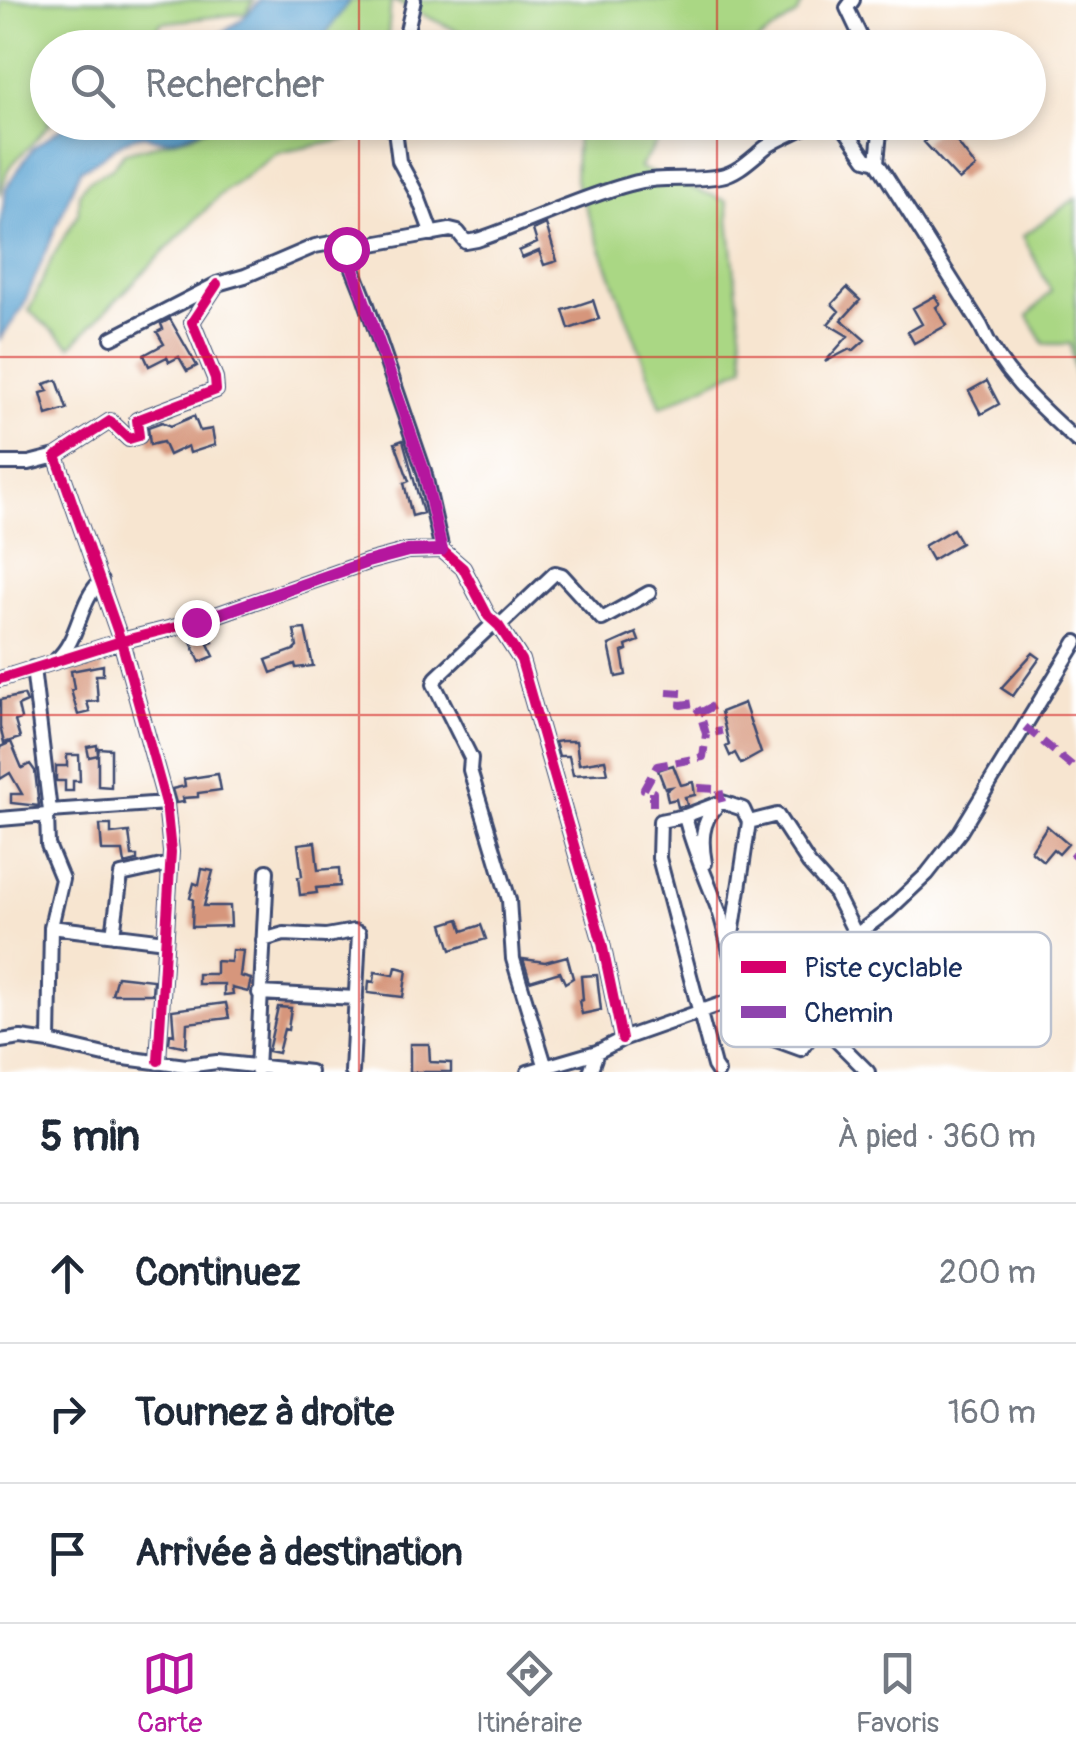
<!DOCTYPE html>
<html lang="fr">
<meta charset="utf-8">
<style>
body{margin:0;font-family:Pangolin,sans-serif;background:#f6f6f7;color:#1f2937}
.stop{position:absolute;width:30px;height:30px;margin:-22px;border:8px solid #b5179e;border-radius:50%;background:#fff}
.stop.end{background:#b5179e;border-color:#fff;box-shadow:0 2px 10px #0008}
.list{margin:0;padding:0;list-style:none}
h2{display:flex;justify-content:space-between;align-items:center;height:130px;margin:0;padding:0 40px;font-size:42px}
h2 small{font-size:32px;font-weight:400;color:#747a83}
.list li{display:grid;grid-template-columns:65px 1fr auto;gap:30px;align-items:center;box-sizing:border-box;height:140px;padding:0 40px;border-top:2px solid #e0e1e3}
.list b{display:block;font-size:38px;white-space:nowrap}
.list em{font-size:32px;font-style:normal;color:#747a83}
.icon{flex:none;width:55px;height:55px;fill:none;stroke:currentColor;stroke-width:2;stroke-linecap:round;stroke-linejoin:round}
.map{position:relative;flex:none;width:1076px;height:1072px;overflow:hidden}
.search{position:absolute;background:#fff;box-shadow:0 5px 15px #0003;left:30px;right:30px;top:30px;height:110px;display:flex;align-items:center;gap:25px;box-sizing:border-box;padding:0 35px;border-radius:55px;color:#747a83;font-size:38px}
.sheet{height:550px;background:#fff}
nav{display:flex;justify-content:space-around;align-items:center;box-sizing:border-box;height:140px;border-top:2px solid #e0e1e3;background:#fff;font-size:28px;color:#747a83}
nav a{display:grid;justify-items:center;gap:5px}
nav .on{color:#b5179e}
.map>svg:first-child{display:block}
.green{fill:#aad784;stroke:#628371;stroke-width:2.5}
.water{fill:#5aa3d1;stroke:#3a6998;stroke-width:2.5}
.building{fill:#d6967b}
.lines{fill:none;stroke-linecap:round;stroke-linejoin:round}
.minor-casing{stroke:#3c4a6f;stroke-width:18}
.minor{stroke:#fff;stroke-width:12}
.quiet{stroke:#8e44ad;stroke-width:8;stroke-dasharray:15 8;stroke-linecap:butt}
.cycleway-casing{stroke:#fff;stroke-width:16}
.cycleway{stroke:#d6006c;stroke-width:10}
.route{stroke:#b5179e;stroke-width:12}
.grid{fill:none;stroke:#d62828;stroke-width:2.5;stroke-opacity:0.55}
.key{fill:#fff;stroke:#bbc1cf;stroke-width:2.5}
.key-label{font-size:28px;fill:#1b2f5e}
</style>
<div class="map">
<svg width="1076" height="1072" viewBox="0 0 1076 1072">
<rect width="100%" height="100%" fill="#fff"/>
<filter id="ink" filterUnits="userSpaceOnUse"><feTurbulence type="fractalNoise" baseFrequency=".01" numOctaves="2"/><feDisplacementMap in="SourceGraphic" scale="20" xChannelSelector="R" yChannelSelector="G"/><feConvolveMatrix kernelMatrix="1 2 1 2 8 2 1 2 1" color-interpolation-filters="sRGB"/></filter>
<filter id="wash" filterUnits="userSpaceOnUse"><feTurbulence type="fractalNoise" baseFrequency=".0048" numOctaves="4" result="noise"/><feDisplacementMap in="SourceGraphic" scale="40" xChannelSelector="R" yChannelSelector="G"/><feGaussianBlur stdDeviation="2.25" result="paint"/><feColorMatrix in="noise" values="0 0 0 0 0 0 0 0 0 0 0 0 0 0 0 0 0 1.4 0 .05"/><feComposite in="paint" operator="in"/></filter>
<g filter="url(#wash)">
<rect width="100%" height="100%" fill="#f7e5d0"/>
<!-- green -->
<path class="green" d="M0,0H254L246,13L161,23L145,47L48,48V122L51,123L8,169L0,195Z
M350,0H391L387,47L308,48L322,39Z
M392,0H804L797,14L748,48L491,47Z
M217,123H381L380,133L277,153L220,195L71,346L29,311L53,256L78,214L79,194L87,182L112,168L124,153L190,136Z
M577,123H671L639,168L727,201L745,366L661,407L575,180Z
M1076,198V385L1071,344H1044L1028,316L1051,291L1023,236Z"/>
<!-- water -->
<path class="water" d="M260,0H350L322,39L308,47H189C218,37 241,25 260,0Z
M70,122L209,123C193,135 163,146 145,135C118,138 104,159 80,170L22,309L0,339V225L6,188L33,148Z"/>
<g id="blocks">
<!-- building -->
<path class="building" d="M943,124L976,167L959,180L924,142Z
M546,224L557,261L544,265L539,251L522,258L519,251L537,243L533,230Z
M847,288L860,300L842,320L865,340L853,351L850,349L825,362L848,336L828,324L839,311L832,304Z
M935,296L940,304L936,307L947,325L914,343L908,332L922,324L913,308Z
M593,300L599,319L569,329L563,310Z
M170,319L197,366L187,371L179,357L169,362L167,357L149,366L144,355L164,344L157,332L163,329L161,324Z
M57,380L67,409L47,415L41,393L48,391L44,384Z
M987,381L999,404L981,414L969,391Z
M194,416L200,431L212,429L215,445L190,453L188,446L169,455L163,442L150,445L148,427L162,422L171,426Z
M403,440L423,513L412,516L404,483L409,481L395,443Z
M953,529L961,543L932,560L924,546Z
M209,628L213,642L208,644L214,656L200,662L188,635Z
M305,629L313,666L296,668L295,664L271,673L266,660L294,650L297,647L294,630Z
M636,633L639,641L626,646L627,650L622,652L626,675L616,677L609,645Z
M1033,653L1040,658L1013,696L1001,688Z
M103,665V675H96L98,701L87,702L90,712L78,715L71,690L74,689L71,671Z
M24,695L27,702L18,706L21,719L15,721L20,738L4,743L0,726V700Z
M744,703L761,753L741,764L735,753L730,756L726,747L729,745L721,712Z
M562,741H576L579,764L605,760L608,773L573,775L569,756H559L555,742Z
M11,742L22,768L30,764L35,771L39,806L11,803V794H22L10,773L0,779V747Z
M97,745L98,754L99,748L111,749V787L98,786V755L89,757L87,747Z
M67,755H79L80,781H73V791H65V781H56V766H67Z
M673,765L681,785L693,782L695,795L685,797L687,805L678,807L676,799L668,801L666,791L671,787L665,788L658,770Z
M218,774L221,790L198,793V797L183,798L184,802L176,803L172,789L185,786L184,779Z
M100,825H111V834L129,832L132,856H137V861L125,864L123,851H102Z
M1047,826L1068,844L1059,854L1053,849L1043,861L1031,851Z
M315,842L318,870L339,868L340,886L316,888L317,893L300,895L298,877L302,876L298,844Z
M202,869L213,871L204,906H230L231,926L192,927L193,899L190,898L194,883L199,885Z
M459,919L463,931L481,925L486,939L451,950L443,924Z
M232,950L243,951L240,976L251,979L248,992L232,988L233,994L224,995V984H198V974H216V961L231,962Z
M567,956L573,978L565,983L560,972L530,981L523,959L545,962Z
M396,967L407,970L403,997L368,993L369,981L374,982L375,972L394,975Z
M597,975L601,1010L582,1014L579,1001L583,1000L581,976Z
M117,976L153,980L152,994H112Z
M226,1003L229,1018L187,1023L186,1047L169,1043L170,1034L174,1035L172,1010Z
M278,1007L291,1008L288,1030L284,1029L278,1053L268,1051Z
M410,1044H429L430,1062L451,1063V1072H410Z"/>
</g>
</g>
<g filter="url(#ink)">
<use href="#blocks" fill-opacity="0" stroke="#3c4a6f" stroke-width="2.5"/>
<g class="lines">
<!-- minor casing -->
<g class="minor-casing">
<path id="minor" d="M853,0L847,8L866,48
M403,48L414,0
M394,122L399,161L417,194L432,234
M840,122L866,159L877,162
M881,122L877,162L981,326C1001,373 1039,406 1076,440
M345,249L450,230L458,232L466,242L477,240C528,223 577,198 630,184C661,175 691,182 721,176C738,173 753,157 766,147C781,137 799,131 815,122
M112,338L217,284L245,276L315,246L342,241L364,296L424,471L442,550
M0,463H29L56,456
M495,622L436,678L434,684L471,758L470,770L509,900L513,959L546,1068
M499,626L555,573L562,575L602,619L649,593
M56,660C80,639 78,602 101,581
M33,668L50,811
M0,679L121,641L196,622L367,562L408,551L442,550L463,568L488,616L499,626L521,660L602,943L622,1039
M47,815L48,845L62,879L51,927L49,1042
M685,816C693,851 708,881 720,914C729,943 732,971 746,998L806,1010L868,1072
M0,819L47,815L50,811L166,803
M705,863C701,842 701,822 716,807
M51,927L165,941
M113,935L121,875L170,864
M263,940L284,934L326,936L354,931L359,933L352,1072
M731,942L749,822L777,815L809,864L835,893L856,935
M259,993L356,998
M757,1033L801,1049L820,1024
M0,1041L21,1038L49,1042L109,1056L186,1066L217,1062L310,1072
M158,1061L171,852L166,803L121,641L56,456L110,421L129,439L139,436L137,420L216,390L215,378L192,322L217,284
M257,1070L267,871
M528,1072L597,1052L622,1039L773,986L856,935L889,910L927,874L960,832L1076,642
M590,1072L597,1052
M718,1072L714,1066L659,858L660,821L685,816L722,802L743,809L749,822"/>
</g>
<!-- minor -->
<use href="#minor" class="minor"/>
<!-- quiet -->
<path class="quiet" d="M667,692L682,693L681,705L694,703L700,713
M713,706L700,713L706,734L722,731
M1025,727L1076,769
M698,788L719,789L722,802
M653,806V792L644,789L657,766L703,757L706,734
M1072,858L1076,853"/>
<!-- cycleway casing -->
<g class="cycleway-casing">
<path id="cycleway" d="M0,679L121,641L196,622L367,562L408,551L442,550L463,568L488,616L499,626L521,660L602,943L622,1039
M158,1061L171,852L166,803L121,641L56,456L110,421L129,439L139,436L137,420L216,390L215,378L192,322L217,284"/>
</g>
<!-- cycleway -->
<use href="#cycleway" class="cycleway"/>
</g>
</g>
<g class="lines" filter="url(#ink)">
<!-- route -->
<path class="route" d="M196,622L367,562L408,551L442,550L424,471L346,249"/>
</g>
<!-- grid -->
<path class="grid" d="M359,0V48M717,0V48M359,122V1072M717,122V1072M0,357H1076M0,715H1076"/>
<!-- legend -->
<rect x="721" y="932" width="330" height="115" rx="15" class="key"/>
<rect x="741" y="961" width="45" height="12" fill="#d6006c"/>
<rect x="741" y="1006" width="45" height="12" fill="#8e44ad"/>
<g class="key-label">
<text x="804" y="977">Piste cyclable</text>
<text x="804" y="1022">Chemin</text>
</g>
</svg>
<div class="stop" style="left:346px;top:249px"></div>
<div class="stop end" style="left:196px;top:622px"></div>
<div class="search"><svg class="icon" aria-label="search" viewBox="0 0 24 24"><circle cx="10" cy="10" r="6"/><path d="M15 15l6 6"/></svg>Rechercher</div>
</div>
<section class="sheet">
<h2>5 min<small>À pied · 360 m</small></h2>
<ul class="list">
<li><svg class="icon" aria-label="ahead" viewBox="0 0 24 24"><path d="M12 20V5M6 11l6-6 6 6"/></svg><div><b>Continuez</b></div><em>200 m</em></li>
<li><svg class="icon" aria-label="right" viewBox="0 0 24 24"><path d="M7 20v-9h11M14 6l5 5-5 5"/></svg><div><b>Tournez à droite</b></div><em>160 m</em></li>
<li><svg class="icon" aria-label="arrive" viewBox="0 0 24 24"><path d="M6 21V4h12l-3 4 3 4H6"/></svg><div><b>Arrivée à destination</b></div></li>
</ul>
</section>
<nav>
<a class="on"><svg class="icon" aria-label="map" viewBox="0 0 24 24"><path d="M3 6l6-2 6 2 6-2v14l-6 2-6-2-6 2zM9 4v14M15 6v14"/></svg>Carte</a>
<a><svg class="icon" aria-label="directions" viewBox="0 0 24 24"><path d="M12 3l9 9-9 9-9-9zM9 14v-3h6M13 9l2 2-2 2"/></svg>Itinéraire</a>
<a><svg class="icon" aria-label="saved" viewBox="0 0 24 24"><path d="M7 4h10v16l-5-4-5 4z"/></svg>Favoris</a>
</nav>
